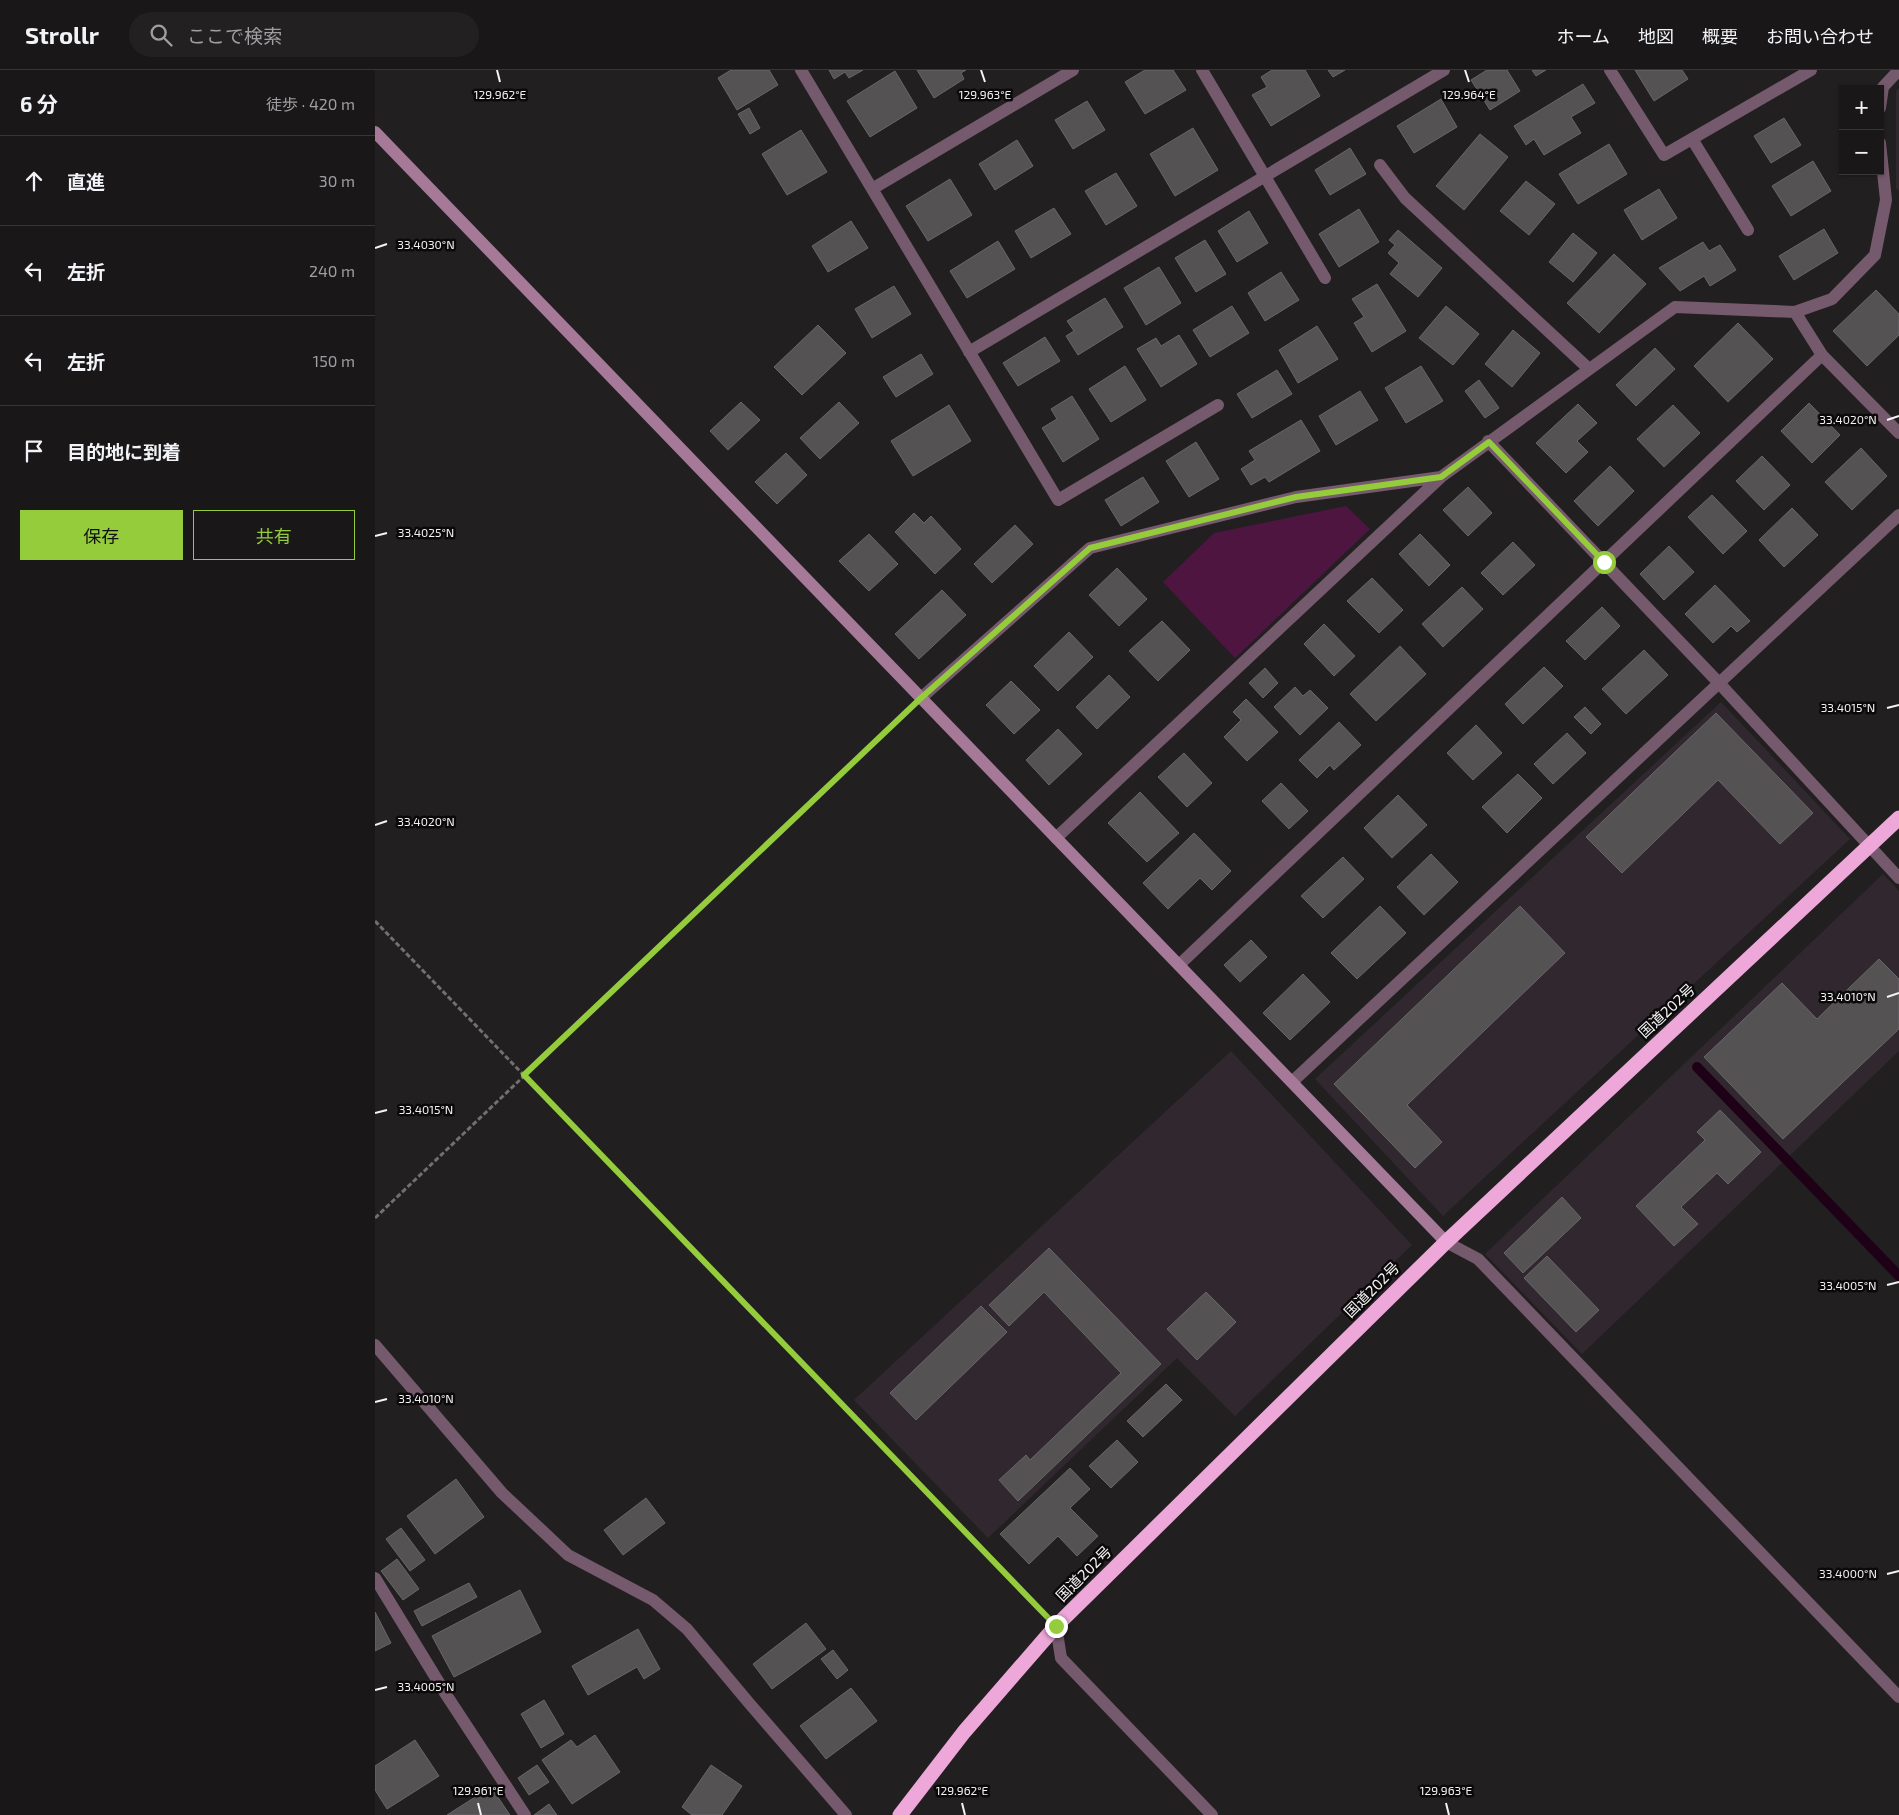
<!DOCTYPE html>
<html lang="ja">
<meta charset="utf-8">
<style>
body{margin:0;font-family:"Exo 2","Noto Sans JP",sans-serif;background:#232022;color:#f1f3f6}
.controls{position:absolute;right:15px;top:15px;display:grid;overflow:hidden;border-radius:0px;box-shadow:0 1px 4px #0004}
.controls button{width:45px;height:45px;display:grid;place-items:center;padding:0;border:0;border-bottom:1px solid #383638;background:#1a1719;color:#f1f3f6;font:25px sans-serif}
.stop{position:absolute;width:15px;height:15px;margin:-11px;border:4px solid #94cc3b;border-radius:50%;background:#fff}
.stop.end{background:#94cc3b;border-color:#fff;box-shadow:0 1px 5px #0008}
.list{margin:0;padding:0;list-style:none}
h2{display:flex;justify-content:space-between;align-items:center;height:65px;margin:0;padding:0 20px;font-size:21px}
h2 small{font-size:16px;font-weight:400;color:#9f9fa2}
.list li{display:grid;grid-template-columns:32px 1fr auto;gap:15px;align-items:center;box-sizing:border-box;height:90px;padding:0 20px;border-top:1px solid #383638}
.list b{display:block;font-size:19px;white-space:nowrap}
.list em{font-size:16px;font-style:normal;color:#9f9fa2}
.actions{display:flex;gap:10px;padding:15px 20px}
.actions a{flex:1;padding:11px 0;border:1px solid #94cc3b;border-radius:0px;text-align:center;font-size:18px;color:#94cc3b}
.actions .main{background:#94cc3b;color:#111}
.icon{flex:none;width:28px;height:28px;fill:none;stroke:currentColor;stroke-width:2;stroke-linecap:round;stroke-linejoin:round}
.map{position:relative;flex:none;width:1524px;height:1745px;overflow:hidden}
header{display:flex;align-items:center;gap:30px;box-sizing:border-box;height:70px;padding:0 25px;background:#1a1719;border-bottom:1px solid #383638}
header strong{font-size:24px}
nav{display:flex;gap:28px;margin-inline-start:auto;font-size:18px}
.search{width:350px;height:45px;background:#232022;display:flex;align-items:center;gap:12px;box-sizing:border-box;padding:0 18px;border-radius:28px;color:#9f9fa2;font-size:19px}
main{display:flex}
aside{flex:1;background:#1a1719}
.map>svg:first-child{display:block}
.built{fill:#30282e}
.green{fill:#4e1540}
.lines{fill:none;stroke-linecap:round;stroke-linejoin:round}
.stream{stroke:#1e0017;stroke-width:10}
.building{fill:#555254;stroke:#696668}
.path{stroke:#726f71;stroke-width:3;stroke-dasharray:5 2.5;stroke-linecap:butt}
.lane{stroke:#75596c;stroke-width:12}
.street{stroke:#75596c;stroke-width:12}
.secondary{stroke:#a57997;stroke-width:12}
.highway{stroke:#eda7d8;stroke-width:15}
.route{stroke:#94cc3b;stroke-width:6}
.ticks{fill:none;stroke:#f5f3f4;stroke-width:2}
.labels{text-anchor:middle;stroke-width:5;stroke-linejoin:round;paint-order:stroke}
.street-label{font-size:15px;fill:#f5f3f4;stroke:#0b090a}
.ticks-label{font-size:12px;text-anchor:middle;fill:#f5f3f4;stroke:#0b090a;stroke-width:5;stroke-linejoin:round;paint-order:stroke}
</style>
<header>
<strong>Strollr</strong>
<div class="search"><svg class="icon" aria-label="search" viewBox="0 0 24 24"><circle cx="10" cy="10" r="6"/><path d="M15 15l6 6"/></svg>ここで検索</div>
<nav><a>ホーム</a><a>地図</a><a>概要</a><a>お問い合わせ</a></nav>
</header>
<main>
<aside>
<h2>6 分<small>徒歩 · 420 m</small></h2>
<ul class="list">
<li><svg class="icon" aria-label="ahead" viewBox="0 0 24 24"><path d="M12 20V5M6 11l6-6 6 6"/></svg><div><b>直進</b></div><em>30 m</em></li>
<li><svg class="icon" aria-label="left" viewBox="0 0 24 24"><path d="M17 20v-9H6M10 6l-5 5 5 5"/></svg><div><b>左折</b></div><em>240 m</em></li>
<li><svg class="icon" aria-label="left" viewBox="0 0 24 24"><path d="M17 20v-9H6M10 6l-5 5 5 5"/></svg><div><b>左折</b></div><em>150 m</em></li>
<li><svg class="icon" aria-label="arrive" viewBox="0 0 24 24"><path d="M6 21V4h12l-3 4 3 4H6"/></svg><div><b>目的地に到着</b></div></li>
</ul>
<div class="actions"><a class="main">保存</a><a>共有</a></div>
</aside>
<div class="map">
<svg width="1524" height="1745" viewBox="0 0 1524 1745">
<rect width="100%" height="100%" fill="#221f21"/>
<!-- built -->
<path class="built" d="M1524,18V121L1521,118V21Z
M1346,632L1475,769L1068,1146L940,1009Z
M1508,804L1524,821V981L1207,1284L1110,1184Z
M856,981L1037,1175L860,1346L802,1288L613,1468L479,1330Z"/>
<!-- green -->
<path class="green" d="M971,436L995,459L860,588L788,512L839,463Z"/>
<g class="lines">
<!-- stream -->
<path class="stream" d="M1322,997L1524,1206"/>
</g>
<!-- building -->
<path class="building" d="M356,0H394L403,15L362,40L343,8Z
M454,0H488L474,8L470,2L459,9Z
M542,0H591L586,3L589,9L559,28Z
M770,0H798L811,20L770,44L750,12Z
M897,0H930L945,26L896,56L877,25L892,17L886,7Z
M953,0H970L958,7Z
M1112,0H1132L1145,21L1115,40L1096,10Z
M1157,0H1171L1161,6Z
M1260,0H1307L1313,9L1279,31Z
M520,1L542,38L495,67L472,31Z
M1208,14L1220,33L1196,47L1206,63L1169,85L1159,69L1151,75L1139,56Z
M1066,29L1082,57L1039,83L1022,56Z
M712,31L730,60L698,79L680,50Z
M374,38L385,58L375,64L363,44Z
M1409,48L1426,75L1396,93L1379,66Z
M818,58L843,100L800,126L775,84Z
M426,60L452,102L412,125L387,84Z
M1105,64L1133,87L1089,140L1061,116Z
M642,70L658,96L620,120L604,94Z
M1234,74L1252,104L1203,134L1184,104Z
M975,78L991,104L955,125L940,100Z
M1438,91L1456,121L1416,146L1397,116Z
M741,103L762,136L731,155L710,121Z
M575,109L597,145L553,171L531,136Z
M1151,111L1180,134L1154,165L1125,141Z
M1284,119L1302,148L1267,170L1249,140Z
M679,138L696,164L656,188L640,161Z
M984,139L1004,172L964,197L944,164Z
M874,141L893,173L862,192L843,161Z
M476,151L493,178L453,202L437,176Z
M1449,159L1463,183L1419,210L1404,186Z
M1023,160L1067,198L1043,227L1015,204L1024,193L1013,183L1020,175L1014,170Z
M1198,163L1222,183L1198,212L1174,192Z
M830,170L851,204L821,222L800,188Z
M623,171L640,199L592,228L575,201Z
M1328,172L1334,181L1345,175L1361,200L1335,216L1329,206L1305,221L1284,198Z
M1239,184L1271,214L1224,263L1192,233Z
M784,197L806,233L771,255L749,218Z
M906,202L924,230L890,251L873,223Z
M1002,214L1031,261L997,282L979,253L989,247L977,229Z
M519,216L536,244L497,268L480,239Z
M1501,220L1524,244V265L1492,296L1458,261Z
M730,228L748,257L703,285L691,266L699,261L692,251Z
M857,236L874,263L835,287L818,260Z
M1071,236L1104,264L1078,295L1044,268Z
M1363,253L1398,289L1353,332L1319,296Z
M443,255L471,283L427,325L399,297Z
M942,256L963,289L923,313L904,280Z
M1138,260L1165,283L1137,317L1110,294Z
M804,265L822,294L786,317L762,279L781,268L786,276Z
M670,267L685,291L643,316L628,293Z
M1280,278L1300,299L1261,336L1241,315Z
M546,284L558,304L521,327L508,307Z
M750,296L771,330L736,352L714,319Z
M1046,296L1068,331L1031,353L1010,318Z
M902,300L917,324L877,348L862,324Z
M1104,310L1124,338L1110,348L1090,321Z
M985,321L1003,350L961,375L944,346Z
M697,326L724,369L688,392L667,358L682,349L676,339Z
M366,332L385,350L353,380L335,361Z
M464,332L484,353L445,389L425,368Z
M1434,333L1465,365L1437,393L1406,361Z
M1203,334L1222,353L1202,371L1213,382L1191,403L1161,373Z
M574,335L596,371L538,406L516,371Z
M1298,335L1325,363L1289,397L1262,369Z
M926,350L945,381L894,412L890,407L876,415L866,399L880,390L874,381Z
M821,372L844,409L814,427L791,391Z
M1486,378L1512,406L1477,440L1450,412Z
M411,383L432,405L402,434L380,412Z
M1387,386L1415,415L1389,440L1361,411Z
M1235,396L1259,421L1223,456L1199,431Z
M768,407L784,432L746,456L730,430Z
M1093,417L1117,443L1093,466L1068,440Z
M1337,425L1372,461L1348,484L1313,447Z
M1417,438L1443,465L1409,497L1384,470Z
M539,443L549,453L556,446L586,479L560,504L520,462Z
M640,455L658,474L617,513L599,494Z
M494,464L523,494L494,521L464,491Z
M1045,464L1075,495L1054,516L1024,484Z
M1138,472L1160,495L1128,525L1106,503Z
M1294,476L1319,502L1289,530L1265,504Z
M742,498L772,529L744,556L714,525Z
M997,508L1028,540L1004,563L972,531Z
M1340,515L1375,551L1362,562L1356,556L1338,573L1310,544Z
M1087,517L1108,539L1068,577L1047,554Z
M567,520L591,545L544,589L520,564Z
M1227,537L1245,556L1210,590L1191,571Z
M787,551L815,580L783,611L754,581Z
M949,554L980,586L959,606L929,574Z
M694,562L718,587L683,621L659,596Z
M1025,576L1051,604L1001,651L975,624Z
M1269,580L1293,605L1251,644L1227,619Z
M1169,597L1188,616L1148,654L1130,634Z
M890,598L903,613L888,628L874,613Z
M734,605L755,627L722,659L701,637Z
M636,611L665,640L639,664L611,635Z
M920,617L928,626L935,620L953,638L925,665L899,637Z
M871,629L903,662L872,691L849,667L866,650L858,642Z
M1210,637L1226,654L1216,664L1199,647Z
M1341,643L1438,743L1405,774L1343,710L1247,803L1211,767Z
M964,652L986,675L959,700L955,695L942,708L924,690Z
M1101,655L1127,683L1098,710L1072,683Z
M683,659L707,684L674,715L651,690Z
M1192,663L1211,683L1178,714L1159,694Z
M809,683L837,713L812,737L783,707Z
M1143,704L1167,728L1132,763L1107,737Z
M906,713L933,741L914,759L887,731Z
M765,722L804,763L772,792L733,753Z
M1023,725L1052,755L1017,788L989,758Z
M819,763L856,801L837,820L825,808L793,839L768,813Z
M1056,784L1083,812L1049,845L1022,817Z
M968,787L989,809L948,848L926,826Z
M1005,836L1031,863L982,909L956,883Z
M1145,836L1190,883L1032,1035L1067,1072L1040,1098L959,1014Z
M876,870L892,887L865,912L849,895Z
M1504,889L1524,909V959L1408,1069L1329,987L1407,913L1442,949Z
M928,904L955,932L915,970L888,943Z
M1345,1040L1386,1082L1353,1114L1342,1103L1306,1137L1323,1154L1299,1176L1261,1136L1330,1070L1322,1062Z
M1187,1127L1206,1148L1148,1203L1129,1183Z
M674,1178L786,1294L643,1431L624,1410L651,1385L655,1390L746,1303L669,1222L634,1256L614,1235Z
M1172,1186L1224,1240L1201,1262L1149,1208Z
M831,1222L861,1252L822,1290L792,1259Z
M606,1236L632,1262L541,1350L515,1323Z
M791,1314L807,1330L768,1367L752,1351Z
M742,1370L763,1392L736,1418L714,1396Z
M695,1398L715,1419L695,1438L723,1466L702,1486L683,1466L654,1494L625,1464Z
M81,1409L109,1447L60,1484L32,1446Z
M271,1428L290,1453L248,1485L229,1460Z
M26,1458L50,1490L35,1501L11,1469Z
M22,1489L44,1519L28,1530L6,1501Z
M94,1513L102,1527L47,1556L39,1541Z
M145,1520L166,1562L79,1607L57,1566Z
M0,1542L16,1573L0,1581Z
M431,1553L451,1579L397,1619L378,1594Z
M263,1559L285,1599L269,1609L262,1597L213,1625L197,1596Z
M458,1580L473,1600L462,1609L446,1589Z
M476,1618L502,1651L451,1689L425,1656Z
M169,1630L189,1664L166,1678L146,1644Z
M220,1665L245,1702L197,1734L167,1690L196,1670L202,1677Z
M40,1670L64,1706L12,1739L0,1720V1696Z
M162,1695L174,1712L154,1725L143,1708Z
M336,1695L367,1716L347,1745H317L307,1737Z
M116,1717L135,1745H72Z
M174,1734L182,1745H159Z"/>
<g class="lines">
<!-- path -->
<path class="path" d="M0,851L663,1538
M0,1148L530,643"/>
<!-- lane -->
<path class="lane" d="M1317,69L1373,160
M0,1508L72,1626L150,1745"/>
<!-- street -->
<path class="street" d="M426,0L683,430L843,335
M827,0L950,208
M1235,0L1289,85L1436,0
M1505,38L1508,17L1524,0
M1005,95L1030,128L1214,299
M497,119L698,0
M1420,242L1447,285L1524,363
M594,282L1069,0
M1113,371L1344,613L1524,808
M546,628L715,478L921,427L1066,407
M681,768L1066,407L1300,237L1420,242L1457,229L1500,185L1511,130L1505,73
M804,895L1447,285
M917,1012L1524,445
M1071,1172L1103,1189L1524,1627
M0,1275L127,1423L193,1485L278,1530L312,1559L374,1633L471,1745
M681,1556L686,1588L837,1745"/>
<!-- secondary -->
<path class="secondary" d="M0,62L1071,1172"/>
<!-- highway -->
<path class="highway" d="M525,1745L589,1662L681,1556L1071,1172L1524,748"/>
</g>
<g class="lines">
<!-- route -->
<path class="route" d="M681,1556L149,1005L546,628L715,478L921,427L1066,407L1114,372L1229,492"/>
</g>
<!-- ticks -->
<path class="ticks" d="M122,0L125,12M606,0L610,12M1090,0L1094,12M0,178L12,174M1512,350L1524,346M0,466L12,463M1512,638L1524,635M0,755L12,751M1512,927L1524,923M0,1043L12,1040M1512,1215L1524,1212M0,1332L12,1329M1512,1504L1524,1501M0,1620L12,1617M103,1733L106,1745M587,1733L590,1745M1071,1733L1074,1745"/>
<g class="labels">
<!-- street labels -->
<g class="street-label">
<text transform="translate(1292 941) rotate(-43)" y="5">国道202号</text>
<text transform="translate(997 1220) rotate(-45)" y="5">国道202号</text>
<text transform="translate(709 1504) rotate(-45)" y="5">国道202号</text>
</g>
</g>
<g class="ticks-label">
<text x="125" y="29">129.962°E</text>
<text x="610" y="29">129.963°E</text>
<text x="1094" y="29">129.964°E</text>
<text x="51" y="179">33.4030°N</text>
<text x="1473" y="354">33.4020°N</text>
<text x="51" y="467">33.4025°N</text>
<text x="1473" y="642">33.4015°N</text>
<text x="51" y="756">33.4020°N</text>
<text x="1473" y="931">33.4010°N</text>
<text x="51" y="1044">33.4015°N</text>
<text x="1473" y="1220">33.4005°N</text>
<text x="51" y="1333">33.4010°N</text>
<text x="1473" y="1508">33.4000°N</text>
<text x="51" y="1621">33.4005°N</text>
<text x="103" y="1725">129.961°E</text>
<text x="587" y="1725">129.962°E</text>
<text x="1071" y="1725">129.963°E</text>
</g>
</svg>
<div class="controls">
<button>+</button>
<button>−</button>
</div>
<div class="stop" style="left:1229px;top:492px"></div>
<div class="stop end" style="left:681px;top:1556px"></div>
</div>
</main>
